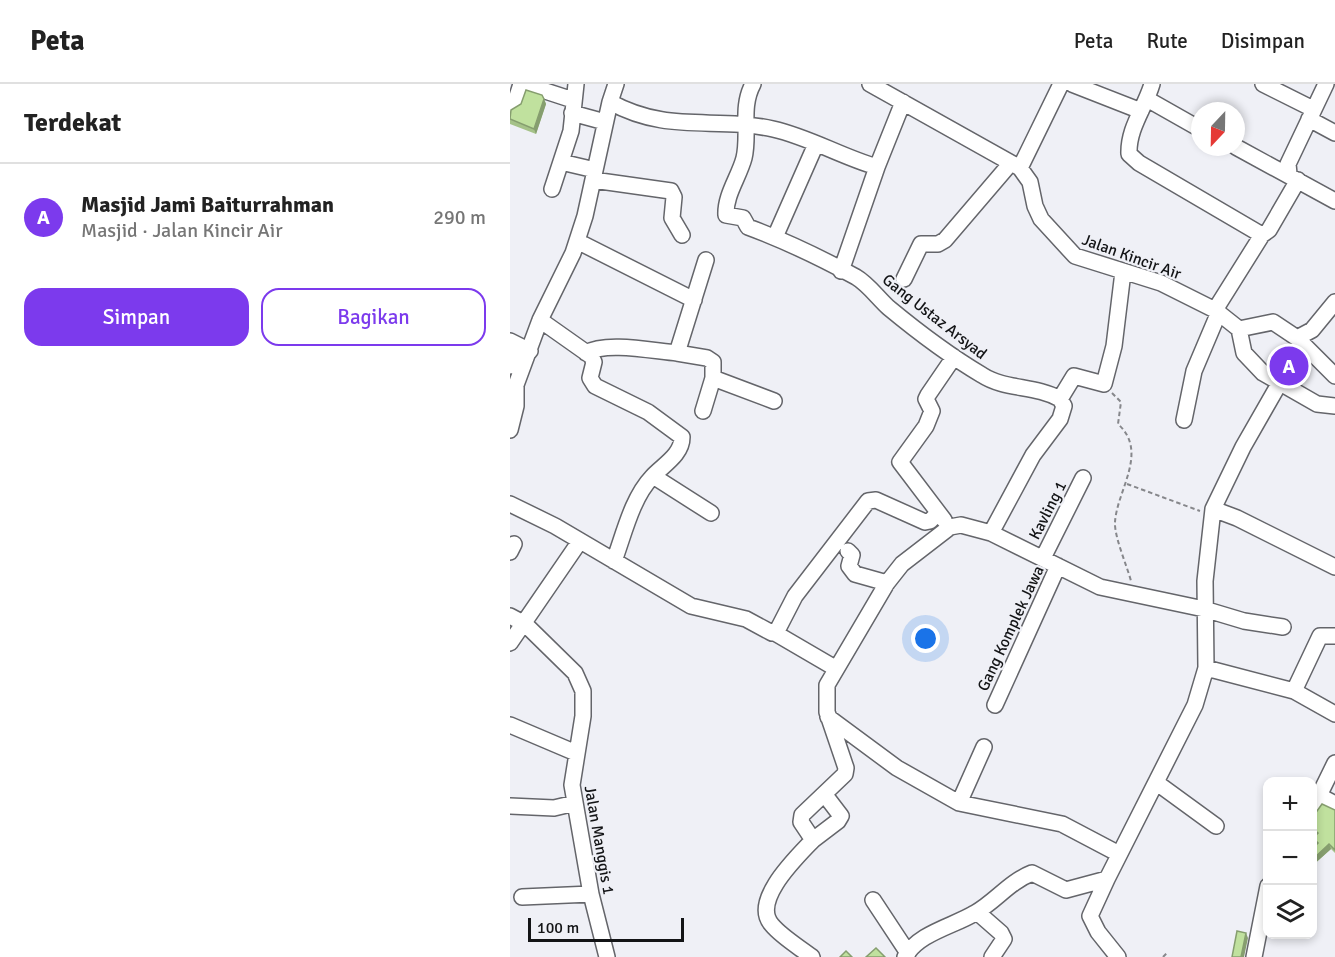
<!DOCTYPE html>
<html lang="id">
<meta charset="utf-8">
<style>
body{margin:0;font-family:Signika,sans-serif;background:#f2f2f2;color:#222}
.controls{position:absolute;right:18px;bottom:18px;display:grid;overflow:hidden;border-radius:12px;box-shadow:0 3px 9px #0003}
.controls button{width:54px;height:54px;display:grid;place-items:center;padding:0;border:0;border-bottom:2px solid #e0e0e0;background:#fff;color:#222;font:30px sans-serif}
.compass{position:absolute;left:681px;top:18px;width:54px;height:54px;border-radius:50%;background:#fff;box-shadow:0 3px 9px #0003;rotate:202deg}
.scale{position:absolute;left:18px;bottom:15px;width:156px;box-sizing:border-box;padding-left:6px;border:3px solid #131416;border-top:0;font-size:16px;line-height:21px;white-space:nowrap;color:#131416;-webkit-text-stroke:4px #eff0f6;paint-order:stroke}
.you{position:absolute;left:416px;top:555px;width:21px;height:21px;margin:-15px;border:4px solid #fff;border-radius:50%;background:#1a73e8;box-shadow:0 0 0 9px #1a73e833}
.badge{display:grid;place-items:center;width:39px;height:39px;border-radius:50%;background:#7c3aed;color:#fff;font-size:20px;font-weight:700}
.pin{position:absolute;translate:-50% -50%;border:3px solid #fff;box-shadow:0 2px 6px #0006}
.list{margin:0;padding:0;list-style:none}
h2{display:flex;justify-content:space-between;align-items:center;height:78px;margin:0;padding:0 24px;font-size:26px}
h2 small{font-size:20px;font-weight:400;color:#767676}
.list li{display:grid;grid-template-columns:39px 1fr auto;gap:18px;align-items:center;box-sizing:border-box;height:108px;padding:0 24px;border-top:2px solid #e0e0e0}
.list b{display:block;font-size:22px;white-space:nowrap}
.list p{margin:0;font-size:20px;white-space:nowrap;color:#767676}
.list em{font-size:20px;font-style:normal;color:#767676}
.actions{display:flex;gap:12px;padding:18px 24px}
.actions a{flex:1;padding:14px 0;border:2px solid #7c3aed;border-radius:18px;text-align:center;font-size:21px;color:#7c3aed}
.actions .main{background:#7c3aed;color:#fff}
.icon{flex:none;width:33px;height:33px;fill:none;stroke:currentColor;stroke-width:2;stroke-linecap:round;stroke-linejoin:round}
.map{position:relative;flex:none;width:825px;height:873px;overflow:hidden}
header{display:flex;align-items:center;gap:36px;box-sizing:border-box;height:84px;padding:0 30px;background:#fff;border-bottom:2px solid #e0e0e0}
header strong{font-size:28px}
nav{display:flex;gap:33px;margin-inline-start:auto;font-size:21px}
main{display:flex}
aside{flex:1;background:#fff}
.map>svg:first-child{display:block}
.lines{fill:none;stroke-linecap:round;stroke-linejoin:round}
.minor-casing{stroke:#64656a;stroke-width:18}
.path{stroke:#86878b;stroke-width:2;stroke-dasharray:4.5 3;stroke-linecap:butt}
.minor{stroke:#fff;stroke-width:15}
.wall{fill:#a5c288}
.shaded-wall{fill:#869e6f}
.building{fill:#c0e19e;stroke:#869e6f;stroke-width:1.5}
.labels{text-anchor:middle;stroke-width:4.5;stroke-linejoin:round;paint-order:stroke}
.street-label{font-size:16px;fill:#131416;stroke:#eff0f6}
</style>
<header>
<strong>Peta</strong>
<nav><a>Peta</a><a>Rute</a><a>Disimpan</a></nav>
</header>
<main>
<aside>
<h2>Terdekat<small></small></h2>
<ul class="list">
<li><span class="badge">A</span><div><b>Masjid Jami Baiturrahman</b><p>Masjid · Jalan Kincir Air</p></div><em>290 m</em></li>
</ul>
<div class="actions"><a class="main">Simpan</a><a>Bagikan</a></div>
</aside>
<div class="map">
<svg width="825" height="873" viewBox="0 0 825 873">
<rect width="100%" height="100%" fill="#eff0f6"/>
<g class="lines">
<!-- minor casing -->
<g class="minor-casing">
<path id="minor" d="M14,0L63,16
M243,0C230,24 240,49 234,74C229,93 215,111 216,131L233,134L238,143C276,157 311,174 346,193C358,200 368,214 379,224C408,248 440,272 472,291C495,306 525,301 550,315L564,292L594,300L604,262L613,188
M360,0L510,84L520,98L525,122L531,135L565,172L651,199L705,226L729,245L734,269L753,289L807,320L825,322
M562,0L631,27
M642,0C635,24 618,44 619,70L629,79L752,151L759,146L788,96
M753,0L803,25
M637,15L690,45
M100,18C158,50 204,32 263,45C299,53 332,73 367,83L393,18
M4,22L11,0
M62,29L95,38
M799,35L825,49
M726,63L825,117
M51,78L85,86
M510,84L551,0
M779,90L778,80L816,0
M83,96L161,107L164,113L162,134L172,151
M42,105L61,47L66,0
M265,153L306,60
M67,157L184,216
M331,187L367,83
M394,195L411,160H428L435,156L500,80
M705,226L752,151
M30,236L81,272L84,278L80,294L85,302L138,328L172,353C172,371 153,381 142,393C122,414 114,450 104,477
M729,245L763,238L787,254L802,246L825,218
M787,254L825,292
M0,257L20,267
M76,269C96,257 143,267 167,269L196,176
M167,269L197,274L203,278V294L193,327
M0,282L5,271
M203,294L264,317
M674,336L684,287L709,228
M0,346L6,322V301L30,236L63,169L75,132L100,18L106,0
M143,392L201,429
M0,420L45,442L181,522L236,535L262,549L268,545L285,512L358,417L366,416L415,438L420,437L428,429
M703,425L727,434L825,483
M434,436L390,378L416,342L422,327L416,315L418,311L444,273
M481,449L523,371L550,335L554,322L550,315
M338,467L342,471L339,482L345,490L377,499
M0,468L4,460
M533,474L573,394
M0,532L15,540L65,589L73,607V632L62,701L81,810L97,873
M265,549L325,584
M0,559L70,457
M696,584L784,607L825,630
M784,607L810,552H825
M485,621L548,482
M318,633L387,684L449,719L552,740L609,770
M0,641L66,669
M647,699L706,742
M810,712L825,720
M449,719L474,663
M0,722L44,724L65,719
M802,726L825,679
M303,756L328,737L331,732L315,711
M597,795L580,832L588,848L608,873
M12,813L81,810
M363,816L398,869
M467,828L491,849L494,855L482,873
M302,873C289,863 272,853 262,841C240,817 288,772 303,756L291,738L292,731L335,690L336,684L317,628V601L377,499L392,480L440,443L451,441L481,449L590,503L694,525L734,537L773,543
M395,873C408,849 444,842 465,829C486,817 499,798 522,789L556,806L597,795L685,621L696,584L695,497L703,425L733,363L769,300
M744,873L758,802"/>
</g>
<!-- path -->
<path class="path" d="M602,309L611,318L608,340C639,368 607,406 605,438C604,452 617,482 621,497
M617,400L690,427
M653,873L658,868"/>
<!-- minor -->
<use href="#minor" class="minor"/>
</g>
<!-- wall -->
<path class="wall" d="M34,15L36,20L26,50L0,40V28Z
M825,726V769L821,765L802,782V765L807,761L805,759L803,754L807,751L802,747V734Z"/>
<!-- shaded-wall -->
<path class="shaded-wall" d="M34,15L36,20L26,50L24,45Z
M819,760L821,765L802,782V776Z
M736,849L738,854L734,873H731Z"/>
<!-- building -->
<path class="building" d="M16,6L32,11L34,15L24,45L0,35L1,26L11,20Z
M812,720L825,726V766L819,760L802,776V765L808,759L803,754L808,749L802,744V734Z
M727,847L736,849L731,873H722Z
M366,864L375,873H356Z
M336,867L342,873H330Z"/>
<g class="labels">
<!-- street labels -->
<g class="street-label">
<text transform="translate(622 172) rotate(20)" y="6">Jalan Kincir Air</text>
<text transform="translate(425 232) rotate(38)" y="6">Gang Ustaz Arsyad</text>
<text transform="translate(537 426) rotate(-63)" y="6">Kavling 1</text>
<text transform="translate(500 544) rotate(-65)" y="6">Gang Komplek Jawa</text>
<text transform="translate(90 756) rotate(80)" y="6">Jalan Manggis 1</text>
</g>
</g>
</svg>
<div class="controls">
<button>+</button>
<button>−</button>
<button><svg class="icon" aria-label="layers" viewBox="0 0 24 24"><path d="M12 4l9 5-9 5-9-5zM3 14l9 5 9-5"/></svg></button>
</div>
<svg class="compass" viewBox="-18 -18 36 36"><path d="M0-13l5 13h-10z" fill="#e53935"/><path d="M0 13l5-13h-10z" fill="#767676"/></svg>
<div class="scale">100 m</div>
<div class="you"></div>
<div class="pin badge" style="left:779px;top:282px">A</div>
</div>
</main>
